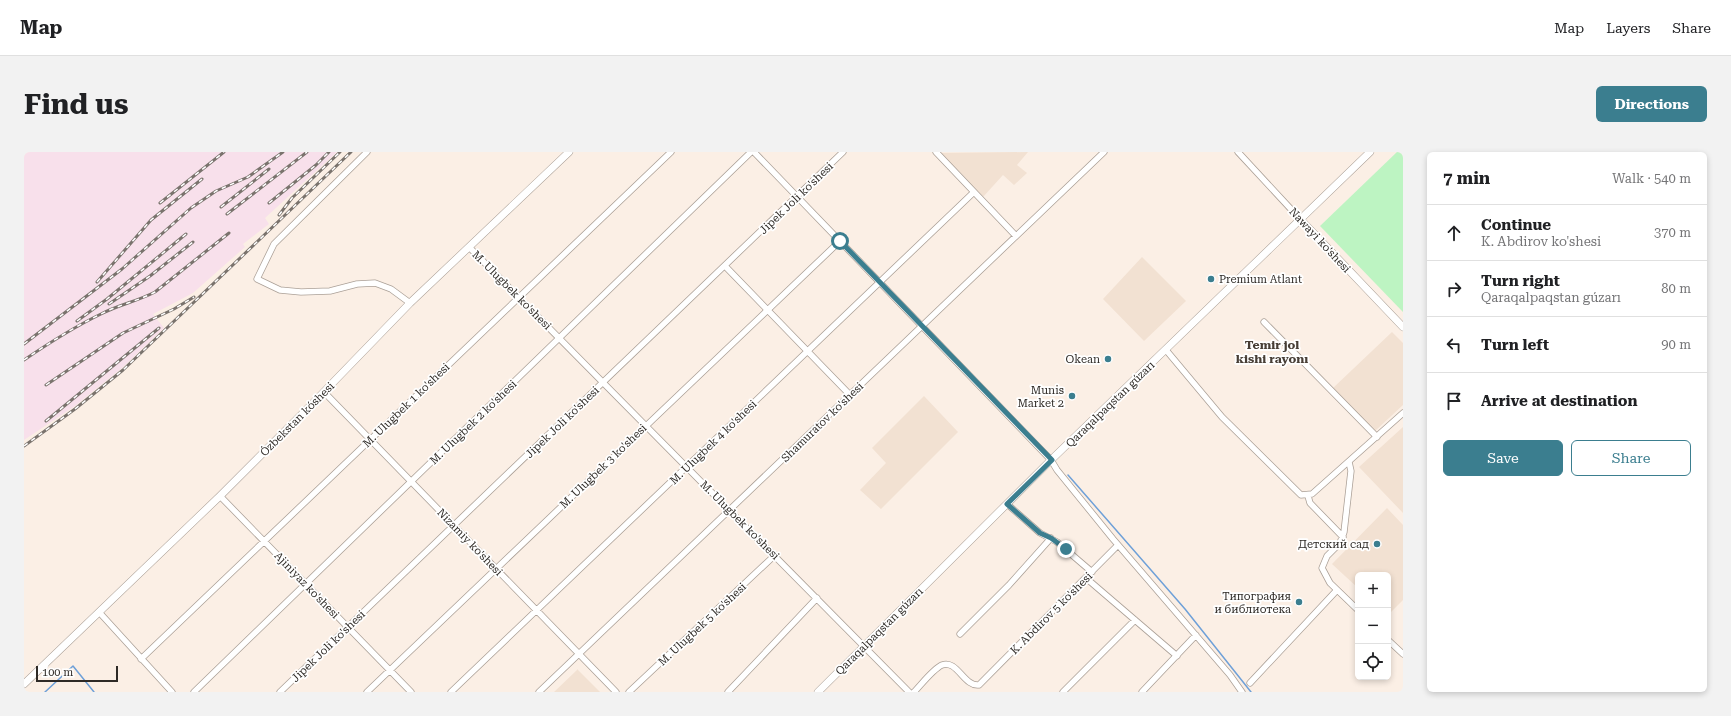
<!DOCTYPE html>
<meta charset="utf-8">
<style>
body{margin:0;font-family:"Roboto Serif",serif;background:#f2f2f2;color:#202124}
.controls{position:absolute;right:12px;bottom:12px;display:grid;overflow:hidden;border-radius:6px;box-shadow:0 2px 6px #0003}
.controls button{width:36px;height:36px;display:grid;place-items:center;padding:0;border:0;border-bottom:1px solid #e0e0e0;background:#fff;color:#202124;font:20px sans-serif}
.scale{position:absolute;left:12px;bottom:10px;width:82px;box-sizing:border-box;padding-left:4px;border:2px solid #2e2a26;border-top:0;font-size:11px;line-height:14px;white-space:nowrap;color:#2e2a26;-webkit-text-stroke:3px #fff;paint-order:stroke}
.stop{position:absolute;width:12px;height:12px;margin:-9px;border:3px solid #3b7e8f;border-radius:50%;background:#fff}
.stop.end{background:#3b7e8f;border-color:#fff;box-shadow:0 1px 4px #0008}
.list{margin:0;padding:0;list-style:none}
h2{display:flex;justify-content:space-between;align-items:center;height:52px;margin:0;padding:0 16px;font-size:17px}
h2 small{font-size:13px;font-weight:400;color:#757577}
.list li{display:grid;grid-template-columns:26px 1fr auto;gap:12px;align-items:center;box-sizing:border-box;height:56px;padding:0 16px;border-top:1px solid #e0e0e0}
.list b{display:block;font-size:15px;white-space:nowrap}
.list p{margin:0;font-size:13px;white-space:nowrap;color:#757577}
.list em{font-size:13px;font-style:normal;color:#757577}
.actions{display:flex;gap:8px;padding:12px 16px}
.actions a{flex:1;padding:9px 0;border:1px solid #3b7e8f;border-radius:6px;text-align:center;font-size:14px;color:#3b7e8f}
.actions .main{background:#3b7e8f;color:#fff}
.icon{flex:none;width:22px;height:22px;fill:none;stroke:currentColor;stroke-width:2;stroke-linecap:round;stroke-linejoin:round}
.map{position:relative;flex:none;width:1379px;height:540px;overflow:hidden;border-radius:6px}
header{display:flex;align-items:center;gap:24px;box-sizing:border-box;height:56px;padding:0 20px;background:#fff;border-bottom:1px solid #e0e0e0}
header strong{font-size:19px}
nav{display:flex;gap:22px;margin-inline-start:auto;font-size:14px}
.intro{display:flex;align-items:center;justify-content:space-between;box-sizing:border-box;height:96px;padding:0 24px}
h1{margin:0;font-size:28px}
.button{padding:10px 18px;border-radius:6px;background:#3b7e8f;color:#fff;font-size:14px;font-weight:700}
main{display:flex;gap:24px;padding:0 24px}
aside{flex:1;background:#fff;border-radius:6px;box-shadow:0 2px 6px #0003}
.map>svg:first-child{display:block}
.built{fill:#f2e1d2}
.industrial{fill:#f8e0eb}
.green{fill:#bdf4c2}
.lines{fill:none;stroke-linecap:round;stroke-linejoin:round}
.stream{stroke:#6ea0d8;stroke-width:1.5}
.minor-casing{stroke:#aba097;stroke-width:7}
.tertiary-casing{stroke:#aba097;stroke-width:8}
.minor{stroke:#fff;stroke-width:5.5}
.tertiary{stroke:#fff;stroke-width:7}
.rail-casing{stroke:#7a736d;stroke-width:3}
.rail{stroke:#fff;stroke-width:1.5;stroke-dasharray:4.5;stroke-linecap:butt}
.route{stroke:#3b7e8f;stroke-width:5}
.poi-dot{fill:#3b7e8f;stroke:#fff;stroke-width:1.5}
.labels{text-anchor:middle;stroke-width:3.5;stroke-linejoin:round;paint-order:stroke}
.street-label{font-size:11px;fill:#2e2a26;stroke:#fff}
.poi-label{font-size:11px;fill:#2e2a26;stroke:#fff;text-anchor:end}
.neighbourhood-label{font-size:12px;font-weight:bold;fill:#473e36;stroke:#fff}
</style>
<header>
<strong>Map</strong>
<nav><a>Map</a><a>Layers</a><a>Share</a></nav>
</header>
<div class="intro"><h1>Find us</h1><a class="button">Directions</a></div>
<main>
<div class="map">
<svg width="1379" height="540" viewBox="0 0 1379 540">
<rect width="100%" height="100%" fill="#fbefe5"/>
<!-- built -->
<path class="built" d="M1004,0L993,13L1003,21L990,33L979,23L959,45L915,1Z
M1118,105L1162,149L1120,189L1079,147Z
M1368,180L1379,191V253L1351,279L1309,236Z
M900,244L934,280L857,357L836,338L862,311L848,296Z
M1379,275V361L1335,315Z
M1363,356L1379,373V448L1364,463V423H1334V436L1308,412Z
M553,517L576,540H530L553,518Z"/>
<!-- industrial -->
<path class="industrial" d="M0,0H313L241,66L245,72L219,92L221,95L169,141L129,162L140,176L98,216L51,254L0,288Z"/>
<!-- green -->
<path class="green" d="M1373,0H1379V160L1296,74Z"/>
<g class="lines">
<!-- stream -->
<path class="stream" d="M1044,323L1161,457L1227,540
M21,540L49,514L70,540"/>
<!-- minor casing -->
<g class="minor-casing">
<path id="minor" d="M343,0L250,92L233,127L256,138L277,140L306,139L333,132L351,131L367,137L386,151
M730,0L1027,308L1033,318L1089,387L1206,523L1218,540
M912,0L992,84
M1214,0L1277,68
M445,95L885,540
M701,114L826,243
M1240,170L1353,285
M1142,198L1198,265L1277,343L1288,342L1379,261
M300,240L592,540
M1325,310L1327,319L1320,380L1316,391L1303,404L1298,416L1306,431L1334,458
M196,344L387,540
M1284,344L1286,351L1319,385
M983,352L1016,381L1033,390L1068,420
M1062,426L1153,504
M75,460L148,540
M936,482L985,433L1027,386
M1364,488L1379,502
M117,507L647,0
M1226,531L1313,438
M170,540L727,0
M256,540L819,0
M343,540L816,89
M427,540L950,40
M515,540L1080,0
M605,540L751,403
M704,540L793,446
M890,540C897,533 909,517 918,513C933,507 940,535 955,533L1094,393
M1039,540L1111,468
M1118,540L1172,483"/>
</g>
<!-- tertiary casing -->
<g class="tertiary-casing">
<path id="tertiary" d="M1277,68L1379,175
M0,532L196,344L295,245L386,151L545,0
M794,540L1027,308L1346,0"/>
</g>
<!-- minor -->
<use href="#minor" class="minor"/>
<!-- tertiary -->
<use href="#tertiary" class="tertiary"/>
<!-- rail casing -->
<g class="rail-casing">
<path id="rail" d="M136,51L200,0
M245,51L292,13L305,0
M197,55L245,17
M203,62L283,0
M255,63L268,46L316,0
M73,130L127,68L178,27
M85,152L126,124L169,90
M53,169L83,147L162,82
M0,192L98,117L167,56L192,39L224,25L259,0
M0,208C25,191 50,175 77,162C94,153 114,149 131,140L205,81
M22,233L99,181L150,157L170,145
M22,269L135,176
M0,294L51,257L99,218L327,0"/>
</g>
<!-- rail -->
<use href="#rail" class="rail"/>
</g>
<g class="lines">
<!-- route -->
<path class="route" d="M816,89L1028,308L983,352L1016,381L1027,386L1042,397"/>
</g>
<!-- markers -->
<g class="poi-dot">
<circle cx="1187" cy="127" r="4"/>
<circle cx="1084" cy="207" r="4"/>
<circle cx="1048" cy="244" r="4"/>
<circle cx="1353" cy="392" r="4"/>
<circle cx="1275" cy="450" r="4"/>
</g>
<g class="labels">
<!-- street labels -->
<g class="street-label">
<text transform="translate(772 46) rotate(-44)" y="4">Jipek Joli ko'shesi</text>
<text transform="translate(1296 88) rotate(47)" y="4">Nawayi ko'shesi</text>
<text transform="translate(488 138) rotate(45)" y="4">M. Ulugbek ko'shesi</text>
<text transform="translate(1086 252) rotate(-44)" y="4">Qaraqalpaqstan gúzarı</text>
<text transform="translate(382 253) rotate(-44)" y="4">M. Ulugbek 1 ko'shesi</text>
<text transform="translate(273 267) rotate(-45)" y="4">Ózbekstan kóshesi</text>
<text transform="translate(449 270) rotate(-44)" y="4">M. Ulugbek 2 ko'shesi</text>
<text transform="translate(538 270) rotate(-44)" y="4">Jipek Joli ko'shesi</text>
<text transform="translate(798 270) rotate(-44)" y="4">Shamuratov ko'shesi</text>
<text transform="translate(689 290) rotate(-44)" y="4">M. Ulugbek 4 ko'shesi</text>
<text transform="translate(579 314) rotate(-44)" y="4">M. Ulugbek 3 ko'shesi</text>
<text transform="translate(716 368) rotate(45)" y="4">M. Ulugbek ko'shesi</text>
<text transform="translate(446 390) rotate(46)" y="4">Nizamiy ko'shesi</text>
<text transform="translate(283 433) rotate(46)" y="4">Ajiniyaz ko'shesi</text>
<text transform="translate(1027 461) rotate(-45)" y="4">K. Abdirov 5 ko'shesi</text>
<text transform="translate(678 472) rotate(-43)" y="4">M. Ulugbek 5 ko'shesi</text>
<text transform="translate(855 479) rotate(-45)" y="4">Qaraqalpaqstan gúzarı</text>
<text transform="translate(304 494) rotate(-44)" y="4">Jipek Joli ko'shesi</text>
</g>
<!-- poi labels -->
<g class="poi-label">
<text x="1195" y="131" text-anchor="start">Premium Atlant</text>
<text x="1076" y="211">Okean</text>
<text x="1040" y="242">Munis<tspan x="1040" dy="13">Market 2</tspan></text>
<text x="1345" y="396">Детский сад</text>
<text x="1267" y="448">Типография<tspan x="1267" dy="13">и библиотека</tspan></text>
</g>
<!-- neighbourhood labels -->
<g class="neighbourhood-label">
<text x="1248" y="197">Temir jol<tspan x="1248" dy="14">kishi rayonı</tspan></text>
</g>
</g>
</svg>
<div class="controls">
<button>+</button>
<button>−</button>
<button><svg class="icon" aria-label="locate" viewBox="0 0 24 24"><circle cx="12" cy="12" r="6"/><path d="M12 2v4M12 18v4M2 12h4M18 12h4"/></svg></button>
</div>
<div class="scale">100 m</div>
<div class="stop" style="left:816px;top:89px"></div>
<div class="stop end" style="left:1042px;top:397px"></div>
</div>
<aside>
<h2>7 min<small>Walk · 540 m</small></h2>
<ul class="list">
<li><svg class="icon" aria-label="ahead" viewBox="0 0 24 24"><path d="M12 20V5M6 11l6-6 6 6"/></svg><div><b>Continue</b><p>K. Abdirov ko'shesi</p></div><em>370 m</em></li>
<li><svg class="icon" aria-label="right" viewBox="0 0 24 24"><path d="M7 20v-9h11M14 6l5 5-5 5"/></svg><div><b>Turn right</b><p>Qaraqalpaqstan gúzarı</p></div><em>80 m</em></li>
<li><svg class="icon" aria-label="left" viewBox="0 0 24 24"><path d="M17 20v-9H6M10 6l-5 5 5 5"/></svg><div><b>Turn left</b></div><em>90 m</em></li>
<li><svg class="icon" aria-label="arrive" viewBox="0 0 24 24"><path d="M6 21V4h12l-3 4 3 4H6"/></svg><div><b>Arrive at destination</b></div></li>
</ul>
<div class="actions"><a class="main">Save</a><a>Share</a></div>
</aside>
</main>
